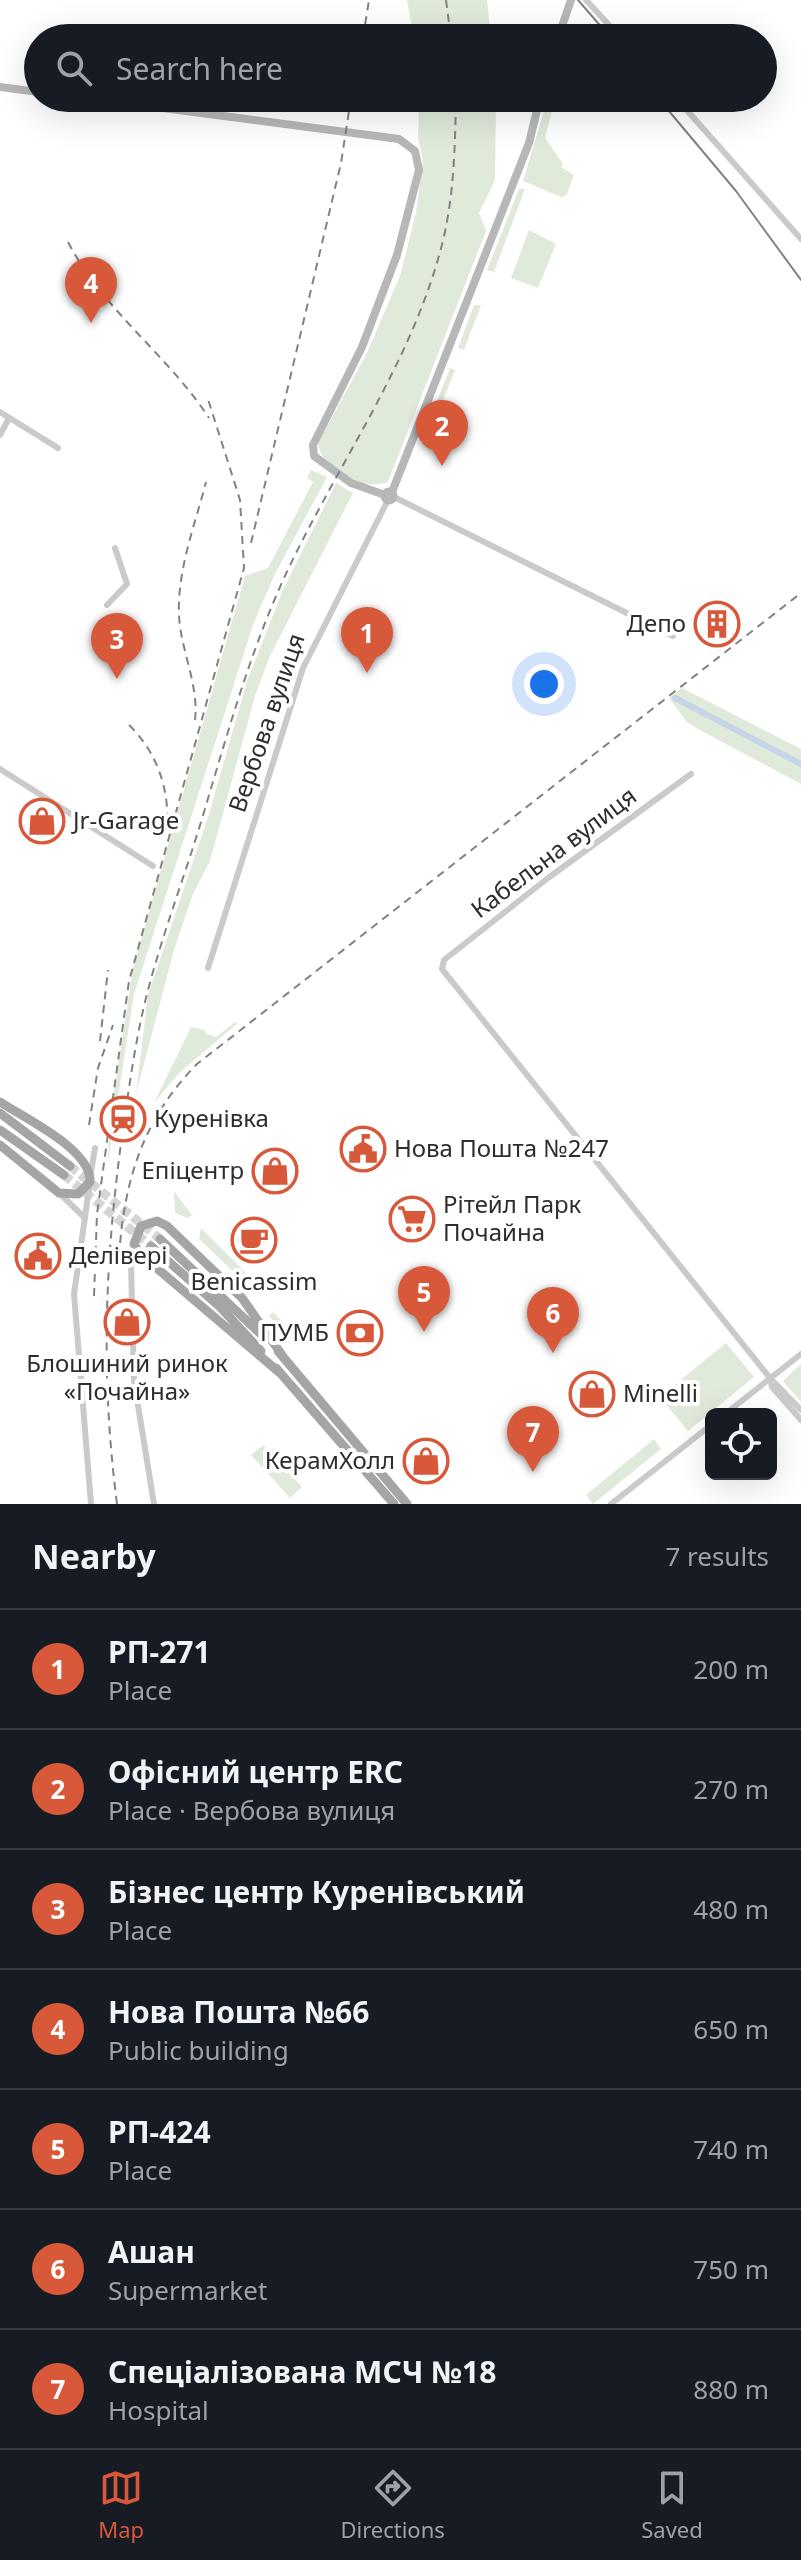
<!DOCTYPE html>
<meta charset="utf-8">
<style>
body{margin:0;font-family:"Noto Sans",sans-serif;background:#20242c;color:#f1f3f6}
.controls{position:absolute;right:24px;bottom:24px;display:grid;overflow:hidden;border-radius:12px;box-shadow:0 8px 32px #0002}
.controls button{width:72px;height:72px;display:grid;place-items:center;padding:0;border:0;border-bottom:2px solid #363941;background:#171b24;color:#f1f3f6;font:40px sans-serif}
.you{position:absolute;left:544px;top:684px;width:28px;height:28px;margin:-20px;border:6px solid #fff;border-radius:50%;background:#1a73e8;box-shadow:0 0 0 12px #1a73e833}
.badge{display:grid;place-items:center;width:52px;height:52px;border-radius:50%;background:#d8583a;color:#fff;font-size:26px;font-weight:700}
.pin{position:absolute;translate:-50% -66px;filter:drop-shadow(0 2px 4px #0008)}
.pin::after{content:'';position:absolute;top:42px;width:28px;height:24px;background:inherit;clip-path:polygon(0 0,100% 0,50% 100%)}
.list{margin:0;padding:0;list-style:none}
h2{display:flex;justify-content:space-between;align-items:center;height:104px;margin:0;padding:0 32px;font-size:34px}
h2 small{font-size:26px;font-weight:400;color:#9ea1a6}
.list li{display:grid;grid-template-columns:52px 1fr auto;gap:24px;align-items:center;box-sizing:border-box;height:120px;padding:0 32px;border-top:2px solid #363941}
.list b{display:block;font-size:30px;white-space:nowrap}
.list p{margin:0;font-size:26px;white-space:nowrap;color:#9ea1a6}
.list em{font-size:26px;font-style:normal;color:#9ea1a6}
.icon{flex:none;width:44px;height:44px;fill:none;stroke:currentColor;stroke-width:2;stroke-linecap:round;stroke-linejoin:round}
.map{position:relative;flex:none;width:801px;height:1504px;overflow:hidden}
.search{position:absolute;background:#171b24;box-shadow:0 8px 32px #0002;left:24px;right:24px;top:24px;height:88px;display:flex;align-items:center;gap:20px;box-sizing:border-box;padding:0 28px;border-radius:44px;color:#9ea1a6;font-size:30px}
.sheet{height:944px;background:#171b24}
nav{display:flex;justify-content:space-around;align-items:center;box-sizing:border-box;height:112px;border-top:2px solid #363941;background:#171b24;font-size:22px;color:#9ea1a6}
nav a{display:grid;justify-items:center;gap:4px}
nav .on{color:#d8583a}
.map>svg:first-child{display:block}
.green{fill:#dfeadb}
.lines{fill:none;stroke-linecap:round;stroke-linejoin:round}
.canal{stroke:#c8d4e8;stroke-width:6}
.primary-tunnel{stroke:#d5d5d5;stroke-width:9;stroke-dasharray:9 4.5;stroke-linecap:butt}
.street{stroke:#cacaca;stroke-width:6}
.secondary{stroke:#b7b7b7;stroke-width:8}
.primary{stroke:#a5a5a5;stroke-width:9}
.tram{stroke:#828282;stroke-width:2}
.rail{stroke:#828282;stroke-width:2;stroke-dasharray:8 6;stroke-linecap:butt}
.labels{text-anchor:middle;stroke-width:8;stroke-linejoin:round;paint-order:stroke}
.poi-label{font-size:24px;fill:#2d2d2d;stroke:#fff;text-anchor:start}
.street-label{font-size:24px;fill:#2d2d2d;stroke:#fff}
</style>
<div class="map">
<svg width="801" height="1504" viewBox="0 0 801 1504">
<rect width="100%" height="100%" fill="#fff"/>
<!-- green -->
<path class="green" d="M407,0H487L491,38H414Z
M419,98H496L495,180L479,213L486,231L388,482C364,492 320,469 318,443L366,355L400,276L416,213L423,161L418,137Z
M548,98H555L545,138L563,164L561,167L574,175L566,196L561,197L523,181Z
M519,189H525L494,272L487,270Z
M529,230L556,244L538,288L511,278Z
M474,305H481L464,350L458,348Z
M450,368L455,370L435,421L430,419Z
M311,470L327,477L274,576L254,622L134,994L108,1162L109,1125L133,968L245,576L268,568L313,482L307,478Z
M336,483L353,493L270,656L255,696L210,861L193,894L174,950L136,1094L148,995L209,814L247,681L283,590Z
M682,688L801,749V784L698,729L687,722L669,698Z
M235,1022L238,1023L179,1073L154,1103L191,1027L205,1030V1033L216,1037Z
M174,1191L192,1215L187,1218L175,1213Z
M201,1228L249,1276L242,1280L199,1239Z
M273,1312L298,1338L293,1342L269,1316Z
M726,1343L754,1377L688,1431L660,1397Z
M801,1364V1402L783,1381Z
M654,1439L661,1449L593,1504L586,1495Z
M263,1445L302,1487L290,1498L251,1455Z"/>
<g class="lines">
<!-- canal -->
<path class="canal" d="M675,698L801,764"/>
<!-- primary-tunnel -->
<path class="primary-tunnel" d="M70,1166L160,1239
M64,1175L151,1246"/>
<!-- street -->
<path class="street" d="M586,0L621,38
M676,98L801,239
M0,412L58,448
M0,435L9,418
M394,497L673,636
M107,605L127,584L115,548
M0,769L153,866
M691,774L548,878L444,960L442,969L770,1378L801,1410
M208,968L303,668L388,500
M91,1172L95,1148
M90,1182L74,1294L91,1504
M59,1193L85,1218
M139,1253L132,1255L131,1263L134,1381L154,1504
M770,1378L772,1387L801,1420
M725,1414L801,1354
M611,1504L711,1425"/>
<!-- secondary -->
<path class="secondary" d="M558,38L571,0
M0,87L38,92
M87,98L399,139L415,151L419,170L397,255L362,347L313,445L314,456L351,483L385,495
M384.5 496a4.5 4.5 0 1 1 9 0a4.5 4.5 0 1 1-9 0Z
M392,492L529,143L540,98"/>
<!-- primary -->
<path class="primary" d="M0,1102C26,1119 92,1150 90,1182L78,1194L59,1193L0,1145
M0,1113L70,1166
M0,1130L64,1175
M160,1239L265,1338
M151,1246L220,1307L261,1351
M278,1351L407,1504
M276,1368L394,1504
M280,1373L139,1253L134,1244L141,1226L157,1221L167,1226L242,1298L282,1355"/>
<!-- tram -->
<path class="tram" d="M578,0L611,38
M658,98L736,191L801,280"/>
<!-- rail -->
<path class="rail" d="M446,0L451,38
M363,38L369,0
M68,242C104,311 167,354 209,418
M251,543L341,163L351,98
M195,720C199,685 181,651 179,616C177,570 195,525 206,482
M129,725C155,750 169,786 167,822
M100,1041L108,970
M89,1125L98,1068L113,1025
M119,1257C124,1180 143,1119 197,1064L801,593
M94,1296L97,1214L129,981L244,568L240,500L207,396
M117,1504C100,1371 105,1254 124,1122C130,1081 136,1038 146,998C161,938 183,881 201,822C226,739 248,657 284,578C334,470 409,367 440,252C454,202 455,149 456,98"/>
</g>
<!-- icons -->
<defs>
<g id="building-ring" transform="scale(2.3)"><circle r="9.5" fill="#fff" stroke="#d8583a" stroke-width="1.5"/><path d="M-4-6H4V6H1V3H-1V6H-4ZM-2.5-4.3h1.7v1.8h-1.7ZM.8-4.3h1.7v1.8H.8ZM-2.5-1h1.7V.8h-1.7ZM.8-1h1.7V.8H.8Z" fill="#d8583a"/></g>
<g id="shop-ring" transform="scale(2.3)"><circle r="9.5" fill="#fff" stroke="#d8583a" stroke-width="1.5"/><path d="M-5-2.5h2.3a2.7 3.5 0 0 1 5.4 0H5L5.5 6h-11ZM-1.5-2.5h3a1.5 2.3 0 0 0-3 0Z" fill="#d8583a"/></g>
<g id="station-ring" transform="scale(2.3)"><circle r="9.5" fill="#fff" stroke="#d8583a" stroke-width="1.5"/><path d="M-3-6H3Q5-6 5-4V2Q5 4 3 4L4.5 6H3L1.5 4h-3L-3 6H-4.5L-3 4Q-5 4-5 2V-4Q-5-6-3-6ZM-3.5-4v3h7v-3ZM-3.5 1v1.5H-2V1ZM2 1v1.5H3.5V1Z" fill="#d8583a"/></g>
<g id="civic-ring" transform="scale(2.3)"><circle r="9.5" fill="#fff" stroke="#d8583a" stroke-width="1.5"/><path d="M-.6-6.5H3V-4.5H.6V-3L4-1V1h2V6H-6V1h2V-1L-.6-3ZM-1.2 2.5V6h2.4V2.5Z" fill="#d8583a"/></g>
<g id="supermarket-ring" transform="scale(2.3)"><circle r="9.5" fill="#fff" stroke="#d8583a" stroke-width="1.5"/><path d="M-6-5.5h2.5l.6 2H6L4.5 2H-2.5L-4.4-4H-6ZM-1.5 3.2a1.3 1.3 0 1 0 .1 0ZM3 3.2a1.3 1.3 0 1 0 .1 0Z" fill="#d8583a"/></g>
<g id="cafe-ring" transform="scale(2.3)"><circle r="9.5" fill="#fff" stroke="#d8583a" stroke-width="1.5"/><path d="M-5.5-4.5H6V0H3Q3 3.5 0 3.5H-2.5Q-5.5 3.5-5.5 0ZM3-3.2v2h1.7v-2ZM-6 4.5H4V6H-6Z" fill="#d8583a"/></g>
<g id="bank-ring" transform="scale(2.3)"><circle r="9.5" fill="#fff" stroke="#d8583a" stroke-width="1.5"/><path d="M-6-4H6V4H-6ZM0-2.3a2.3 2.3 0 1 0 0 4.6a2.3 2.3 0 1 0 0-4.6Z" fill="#d8583a"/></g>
</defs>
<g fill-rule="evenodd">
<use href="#building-ring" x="717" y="624"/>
<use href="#shop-ring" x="42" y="821"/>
<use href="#station-ring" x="123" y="1119"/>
<use href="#civic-ring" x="363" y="1149"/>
<use href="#shop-ring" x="275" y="1171"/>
<use href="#supermarket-ring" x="412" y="1219"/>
<use href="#cafe-ring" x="254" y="1240"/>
<use href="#civic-ring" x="38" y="1256"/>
<use href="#shop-ring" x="127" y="1322"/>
<use href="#bank-ring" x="360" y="1333"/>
<use href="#shop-ring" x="592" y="1394"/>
<use href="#shop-ring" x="426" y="1461"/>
</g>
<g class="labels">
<!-- poi labels -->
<g class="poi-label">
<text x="686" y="632" text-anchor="end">Депо</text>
<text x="73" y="829">Jr-Garage</text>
<text x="154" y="1127">Куренівка</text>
<text x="394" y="1157">Нова Пошта №247</text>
<text x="244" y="1179" text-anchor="end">Епіцентр</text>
<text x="443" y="1213">Рітейл Парк<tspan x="443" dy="28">Почайна</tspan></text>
<text x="69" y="1264">Делівері</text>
<text x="254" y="1290" text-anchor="middle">Benicassim</text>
<text x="329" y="1341" text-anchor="end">ПУМБ</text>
<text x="127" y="1372" text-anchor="middle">Блошиний ринок<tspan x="127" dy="28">«Почайна»</tspan></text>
<text x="623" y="1402">Minelli</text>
<text x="395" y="1469" text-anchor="end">КерамХолл</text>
</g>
<!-- street labels -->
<g class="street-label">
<text transform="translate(267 723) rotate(-71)" y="8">Вербова вулиця</text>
<text transform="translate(554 853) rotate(-37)" y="8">Кабельна вулиця</text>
</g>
</g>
</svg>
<div class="controls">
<button><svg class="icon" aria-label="locate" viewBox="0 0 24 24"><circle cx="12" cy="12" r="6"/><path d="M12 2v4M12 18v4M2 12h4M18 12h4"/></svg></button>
</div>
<div class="you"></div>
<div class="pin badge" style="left:367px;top:673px">1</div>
<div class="pin badge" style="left:442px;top:466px">2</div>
<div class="pin badge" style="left:117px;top:679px">3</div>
<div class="pin badge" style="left:91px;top:323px">4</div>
<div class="pin badge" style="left:424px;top:1332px">5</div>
<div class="pin badge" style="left:553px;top:1353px">6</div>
<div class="pin badge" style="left:533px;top:1472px">7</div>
<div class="search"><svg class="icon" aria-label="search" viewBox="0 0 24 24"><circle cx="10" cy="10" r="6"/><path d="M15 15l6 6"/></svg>Search here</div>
</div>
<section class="sheet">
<h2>Nearby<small>7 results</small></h2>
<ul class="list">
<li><span class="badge">1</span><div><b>РП-271</b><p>Place</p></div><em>200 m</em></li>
<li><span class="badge">2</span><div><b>Офісний центр ERC</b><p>Place · Вербова вулиця</p></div><em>270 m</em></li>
<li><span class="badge">3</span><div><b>Бізнес центр Куренівський</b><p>Place</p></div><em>480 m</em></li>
<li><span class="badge">4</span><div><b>Нова Пошта №66</b><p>Public building</p></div><em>650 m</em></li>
<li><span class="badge">5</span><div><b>РП-424</b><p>Place</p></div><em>740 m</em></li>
<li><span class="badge">6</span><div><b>Ашан</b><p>Supermarket</p></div><em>750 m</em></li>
<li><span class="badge">7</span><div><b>Спеціалізована МСЧ №18</b><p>Hospital</p></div><em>880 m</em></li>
</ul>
</section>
<nav>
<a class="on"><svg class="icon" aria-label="map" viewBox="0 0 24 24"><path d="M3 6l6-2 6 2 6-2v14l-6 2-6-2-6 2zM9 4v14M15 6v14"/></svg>Map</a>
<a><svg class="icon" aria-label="directions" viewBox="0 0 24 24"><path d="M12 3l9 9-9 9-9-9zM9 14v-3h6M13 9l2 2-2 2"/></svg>Directions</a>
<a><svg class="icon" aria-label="saved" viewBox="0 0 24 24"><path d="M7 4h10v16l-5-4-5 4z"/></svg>Saved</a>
</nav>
